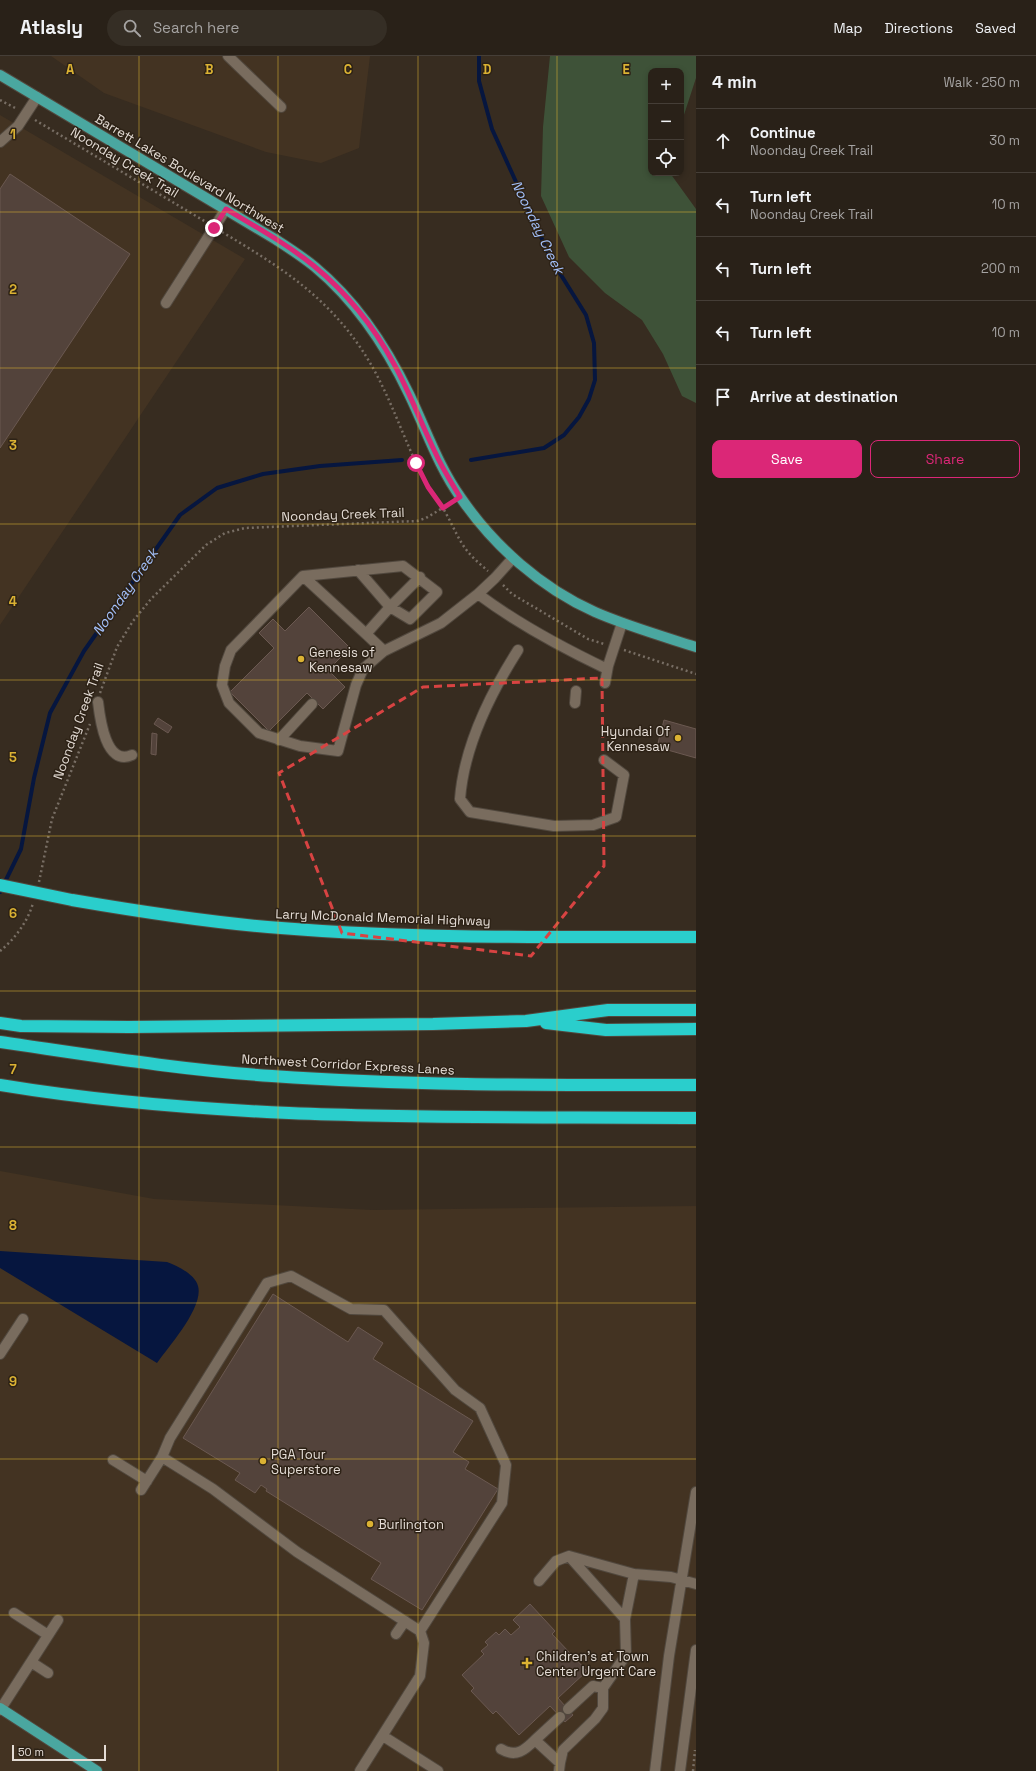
<!DOCTYPE html>
<meta charset="utf-8">
<style>
body{margin:0;font-family:"Space Grotesk",sans-serif;background:#352e25;color:#f1f3f6}
.controls{position:absolute;right:12px;top:12px;display:grid;overflow:hidden;border-radius:8px;box-shadow:0 2px 6px #0003}
.controls button{width:36px;height:36px;display:grid;place-items:center;padding:0;border:0;border-bottom:1px solid #453e37;background:#292118;color:#f1f3f6;font:20px sans-serif}
.scale{position:absolute;left:12px;bottom:10px;width:94px;box-sizing:border-box;padding-left:4px;border:2px solid #e4dcd5;border-top:0;font-size:11px;line-height:14px;white-space:nowrap;color:#e4dcd5;-webkit-text-stroke:3px #2d2216;paint-order:stroke}
.stop{position:absolute;width:12px;height:12px;margin:-9px;border:3px solid #db2777;border-radius:50%;background:#fff}
.stop.end{background:#db2777;border-color:#fff;box-shadow:0 1px 4px #0008}
.list{margin:0;padding:0;list-style:none}
h2{display:flex;justify-content:space-between;align-items:center;height:52px;margin:0;padding:0 16px;font-size:17px}
h2 small{font-size:13px;font-weight:400;color:#a5a3a2}
.list li{display:grid;grid-template-columns:26px 1fr auto;gap:12px;align-items:center;box-sizing:border-box;height:64px;padding:0 16px;border-top:1px solid #453e37}
.list b{display:block;font-size:15px;white-space:nowrap}
.list p{margin:0;font-size:13px;white-space:nowrap;color:#a5a3a2}
.list em{font-size:13px;font-style:normal;color:#a5a3a2}
.actions{display:flex;gap:8px;padding:12px 16px}
.actions a{flex:1;padding:9px 0;border:1px solid #db2777;border-radius:8px;text-align:center;font-size:14px;color:#db2777}
.actions .main{background:#db2777;color:#fff}
.icon{flex:none;width:22px;height:22px;fill:none;stroke:currentColor;stroke-width:2;stroke-linecap:round;stroke-linejoin:round}
.map{position:relative;flex:none;width:696px;height:1715px;overflow:hidden}
header{display:flex;align-items:center;gap:24px;box-sizing:border-box;height:56px;padding:0 20px;background:#292118;border-bottom:1px solid #453e37}
header strong{font-size:19px}
nav{display:flex;gap:22px;margin-inline-start:auto;font-size:14px}
.search{width:280px;height:36px;background:#352e25;display:flex;align-items:center;gap:10px;box-sizing:border-box;padding:0 14px;border-radius:22px;color:#a5a3a2;font-size:15px}
main{display:flex}
aside{flex:1;background:#292118}
.map>svg:first-child{display:block}
.built{fill:#433322}
.green{fill:#3e5238}
.water{fill:#06163f}
.lines{fill:none;stroke-linecap:round;stroke-linejoin:round}
.stream{stroke:#06163f;stroke-width:4}
.building{fill:#53433b;stroke:#6b5951}
.minor-casing{stroke:#51483e;stroke-width:12}
.major-casing{stroke:#51483e;stroke-width:12}
.highway-casing{stroke:#51483e;stroke-width:14}
.path{stroke:#786e64;stroke-width:2.5;stroke-dasharray:2 3;stroke-linecap:butt}
.minor{stroke:#796c5e;stroke-width:10}
.major{stroke:#4aa7a0;stroke-width:10}
.highway{stroke:#2acecc;stroke-width:12}
.highway-bridge-casing{stroke:#51483e;stroke-width:14;stroke-linecap:butt}
.highway-bridge{stroke:#2acecc;stroke-width:12}
.route{stroke:#db2777;stroke-width:5}
.marked{fill:none;stroke:#d84342;stroke-width:3;stroke-dasharray:8 5;stroke-linejoin:round}
.grid{fill:none;stroke:#dbb233;stroke-width:1;stroke-opacity:0.55}
.poi-dot{fill:#dbb233;stroke:#2d2216;stroke-width:1.5}
.labels{text-anchor:middle;stroke-width:3;stroke-linejoin:round;paint-order:stroke}
.street-label{font-size:13px;fill:#e4dcd5;stroke:#2d2216}
.poi-label{font-size:13px;fill:#e4dcd5;stroke:#2d2216;text-anchor:start}
.water-label{font-size:14px;font-style:italic;fill:#a3c0fa;stroke:#2d2216}
.grid-label{font-size:13px;text-anchor:middle;font-weight:bold;fill:#dbb233;stroke:#2d2216;stroke-width:3;stroke-linejoin:round;paint-order:stroke}
</style>
<header>
<strong>Atlasly</strong>
<div class="search"><svg class="icon" aria-label="search" viewBox="0 0 24 24"><circle cx="10" cy="10" r="6"/><path d="M15 15l6 6"/></svg>Search here</div>
<nav><a>Map</a><a>Directions</a><a>Saved</a></nav>
</header>
<main>
<div class="map">
<svg width="696" height="1715" viewBox="0 0 696 1715">
<rect width="100%" height="100%" fill="#372c20"/>
<!-- built -->
<path class="built" d="M51,0H370L359,92L321,107L266,96L104,37Z
M0,59L245,203L0,569Z
M0,1115L154,1143L372,1154L696,1150V1715H0Z"/>
<!-- green -->
<path class="green" d="M550,0H696V22L681,68V15H651V117H670L696,153V347L682,340L663,298L642,264L605,237L569,201L541,140L543,71Z"/>
<!-- water -->
<path class="water" d="M0,1195L167,1206C177,1210 195,1218 198,1230C204,1251 169,1290 157,1307L0,1212Z"/>
<g class="lines">
<!-- stream -->
<path class="stream" d="M471,404L544,392L564,379L579,361L589,343L595,324L594,287L586,259L551,203L492,73L479,25V0
M0,836L21,793L34,722L50,657L84,595L180,459L217,432L263,418L320,410L402,404"/>
</g>
<!-- building -->
<path class="building" d="M10,118L130,198L0,392V133Z
M309,551L350,592L328,614L345,631L323,653L307,637L269,675L230,636L274,592L259,577L273,563L285,575Z
M158,662L172,671L168,677L154,668Z
M664,664L696,673V702L657,691Z
M152,677L157,678L156,699L151,698Z
M273,1238L348,1286L358,1271L383,1287L373,1303L473,1365L453,1396L469,1406L465,1413L498,1433L422,1554L371,1523L381,1507L266,1435L267,1433L261,1429L255,1437L235,1424L240,1417L183,1382Z
M530,1548L555,1575L552,1578L587,1615L558,1642L573,1659L565,1666L550,1650L519,1679L496,1655L493,1658L471,1635L474,1632L462,1619L484,1598L481,1595L488,1589L485,1586L496,1576L499,1579L505,1573L511,1579L520,1571L513,1564Z"/>
<g class="lines">
<!-- minor casing -->
<g class="minor-casing">
<path id="minor" d="M228,0L281,51
M0,86L18,70L37,41
M166,247L226,153
M513,502L495,522L478,538C518,568 563,592 607,613
M358,514L390,551L410,563L437,536L403,510L303,520L231,594L225,610L222,629L229,647L259,677L300,690L338,695L356,629L363,613L384,595L441,567L478,538
M303,520L366,578
M518,594C490,638 464,690 460,743L470,756L554,770L593,769L616,761L624,719L604,704
M384,595L366,578L390,551L420,521
M605,627L608,610L622,567
M98,646C100,663 106,711 132,699
M575,647L576,635
M279,684L312,648
M0,1298L23,1263
M162,1401L213,1433L297,1496L420,1575L424,1587L420,1620L360,1715
M113,1404L147,1425
M141,1434L162,1401L170,1382L267,1227L291,1220L351,1253L384,1254L455,1334L480,1352L506,1409L502,1447L420,1575
M539,1525L556,1505L569,1500
M14,1557L48,1579
M625,1563L569,1500L634,1518L671,1521L696,1528
M396,1578L405,1565
M31,1606L48,1617
M568,1653L593,1630L603,1632
M0,1654L58,1564
M383,1680L438,1715
M501,1693C516,1702 525,1694 535,1684
M560,1707L535,1684L560,1661
M559,1715L560,1707L563,1694L595,1663L603,1652V1632L626,1599L625,1563L634,1518
M655,1715L669,1600L696,1436
M680,1715L696,1594"/>
</g>
<!-- major casing -->
<g class="major-casing">
<path id="major" d="M0,19L275,183C289,192 303,201 315,211C357,246 386,290 409,338C426,373 438,410 461,442C494,490 541,532 595,556C627,570 662,580 696,591
M0,1652L97,1715"/>
</g>
<!-- highway casing -->
<g class="highway-casing">
<path id="highway" d="M72,844C142,856 211,867 281,872C419,883 558,881 696,881
M0,967L21,970L129,971L433,968L526,965L608,954H696
M546,967L606,974L696,973
M0,986C90,999 181,1014 272,1020C413,1030 555,1029 696,1029
M0,1029C230,1067 464,1060 696,1062"/>
</g>
<!-- path -->
<path class="path" d="M0,44L17,53
M35,64L206,166
M222,176C279,210 327,240 364,297C386,331 399,370 416,407C424,424 434,438 444,454C452,467 458,484 468,496C474,503 481,509 488,515
M503,529L512,538L588,583L604,588
M624,594L696,618
M100,637L117,591L133,565L151,543L206,489L225,477L245,472L417,465L426,462L451,447
M39,826L52,763L90,668
M0,895C15,883 28,865 33,847
M693,1715L695,1694"/>
<!-- minor -->
<use href="#minor" class="minor"/>
<!-- major -->
<use href="#major" class="major"/>
<!-- highway -->
<use href="#highway" class="highway"/>
<!-- highway-bridge casing -->
<g class="highway-bridge-casing">
<path id="highway-bridge" d="M0,829L72,844"/>
</g>
<!-- highway-bridge -->
<use href="#highway-bridge" class="highway-bridge"/>
</g>
<g class="lines">
<!-- route -->
<path class="route" d="M214,172L226,153C256,171 287,188 314,210C347,237 374,271 394,308C410,337 421,367 435,396C442,412 451,426 460,441L443,452L428,431L416,407"/>
</g>
<!-- marked area -->
<path class="marked" d="M602,622L604,810L531,900L342,877L279,717L423,631Z"/>
<!-- grid -->
<path class="grid" d="M139,0V1715M278,0V1715M418,0V1715M557,0V1715M0,156H696M0,312H696M0,468H696M0,624H696M0,780H696M0,935H696M0,1091H696M0,1247H696M0,1403H696M0,1559H696"/>
<!-- markers -->
<g class="poi-dot">
<circle cx="301" cy="603" r="4"/>
<circle cx="678" cy="682" r="4"/>
<circle cx="263" cy="1405" r="4"/>
<circle cx="370" cy="1468" r="4"/>
<path d="M525 1601h4v4h4v4h-4v4h-4v-4h-4v-4h4z"/>
</g>
<g class="labels">
<!-- street labels -->
<g class="street-label">
<text transform="translate(125 106) rotate(31)" y="5">Noonday Creek Trail</text>
<text transform="translate(190 117) rotate(31)" y="5">Barrett Lakes Boulevard Northwest</text>
<text transform="translate(343 458) rotate(-2)" y="5">Noonday Creek Trail</text>
<text transform="translate(78 665) rotate(-70)" y="5">Noonday Creek Trail</text>
<text transform="translate(383 861) rotate(2)" y="5">Larry McDonald Memorial Highway</text>
<text transform="translate(348 1008) rotate(3)" y="5">Northwest Corridor Express Lanes</text>
</g>
<!-- poi labels -->
<g class="poi-label">
<text x="309" y="601">Genesis of<tspan x="309" dy="15">Kennesaw</tspan></text>
<text x="670" y="680" text-anchor="end">Hyundai Of<tspan x="670" dy="15">Kennesaw</tspan></text>
<text x="271" y="1403">PGA Tour<tspan x="271" dy="15">Superstore</tspan></text>
<text x="378" y="1473">Burlington</text>
<text x="536" y="1605">Children's at Town<tspan x="536" dy="15">Center Urgent Care</tspan></text>
</g>
<!-- water labels -->
<g class="water-label">
<text transform="translate(538 171) rotate(64)" y="5">Noonday Creek</text>
<text transform="translate(125 536) rotate(-55)" y="5">Noonday Creek</text>
</g>
</g>
<g class="grid-label">
<text x="70" y="18">A</text>
<text x="209" y="18">B</text>
<text x="348" y="18">C</text>
<text x="487" y="18">D</text>
<text x="626" y="18">E</text>
<text x="13" y="83">1</text>
<text x="13" y="238">2</text>
<text x="13" y="394">3</text>
<text x="13" y="550">4</text>
<text x="13" y="706">5</text>
<text x="13" y="862">6</text>
<text x="13" y="1018">7</text>
<text x="13" y="1174">8</text>
<text x="13" y="1330">9</text>
</g>
</svg>
<div class="controls">
<button>+</button>
<button>−</button>
<button><svg class="icon" aria-label="locate" viewBox="0 0 24 24"><circle cx="12" cy="12" r="6"/><path d="M12 2v4M12 18v4M2 12h4M18 12h4"/></svg></button>
</div>
<div class="scale">50 m</div>
<div class="stop" style="left:416px;top:407px"></div>
<div class="stop end" style="left:214px;top:172px"></div>
</div>
<aside>
<h2>4 min<small>Walk · 250 m</small></h2>
<ul class="list">
<li><svg class="icon" aria-label="ahead" viewBox="0 0 24 24"><path d="M12 20V5M6 11l6-6 6 6"/></svg><div><b>Continue</b><p>Noonday Creek Trail</p></div><em>30 m</em></li>
<li><svg class="icon" aria-label="left" viewBox="0 0 24 24"><path d="M17 20v-9H6M10 6l-5 5 5 5"/></svg><div><b>Turn left</b><p>Noonday Creek Trail</p></div><em>10 m</em></li>
<li><svg class="icon" aria-label="left" viewBox="0 0 24 24"><path d="M17 20v-9H6M10 6l-5 5 5 5"/></svg><div><b>Turn left</b></div><em>200 m</em></li>
<li><svg class="icon" aria-label="left" viewBox="0 0 24 24"><path d="M17 20v-9H6M10 6l-5 5 5 5"/></svg><div><b>Turn left</b></div><em>10 m</em></li>
<li><svg class="icon" aria-label="arrive" viewBox="0 0 24 24"><path d="M6 21V4h12l-3 4 3 4H6"/></svg><div><b>Arrive at destination</b></div></li>
</ul>
<div class="actions"><a class="main">Save</a><a>Share</a></div>
</aside>
</main>
